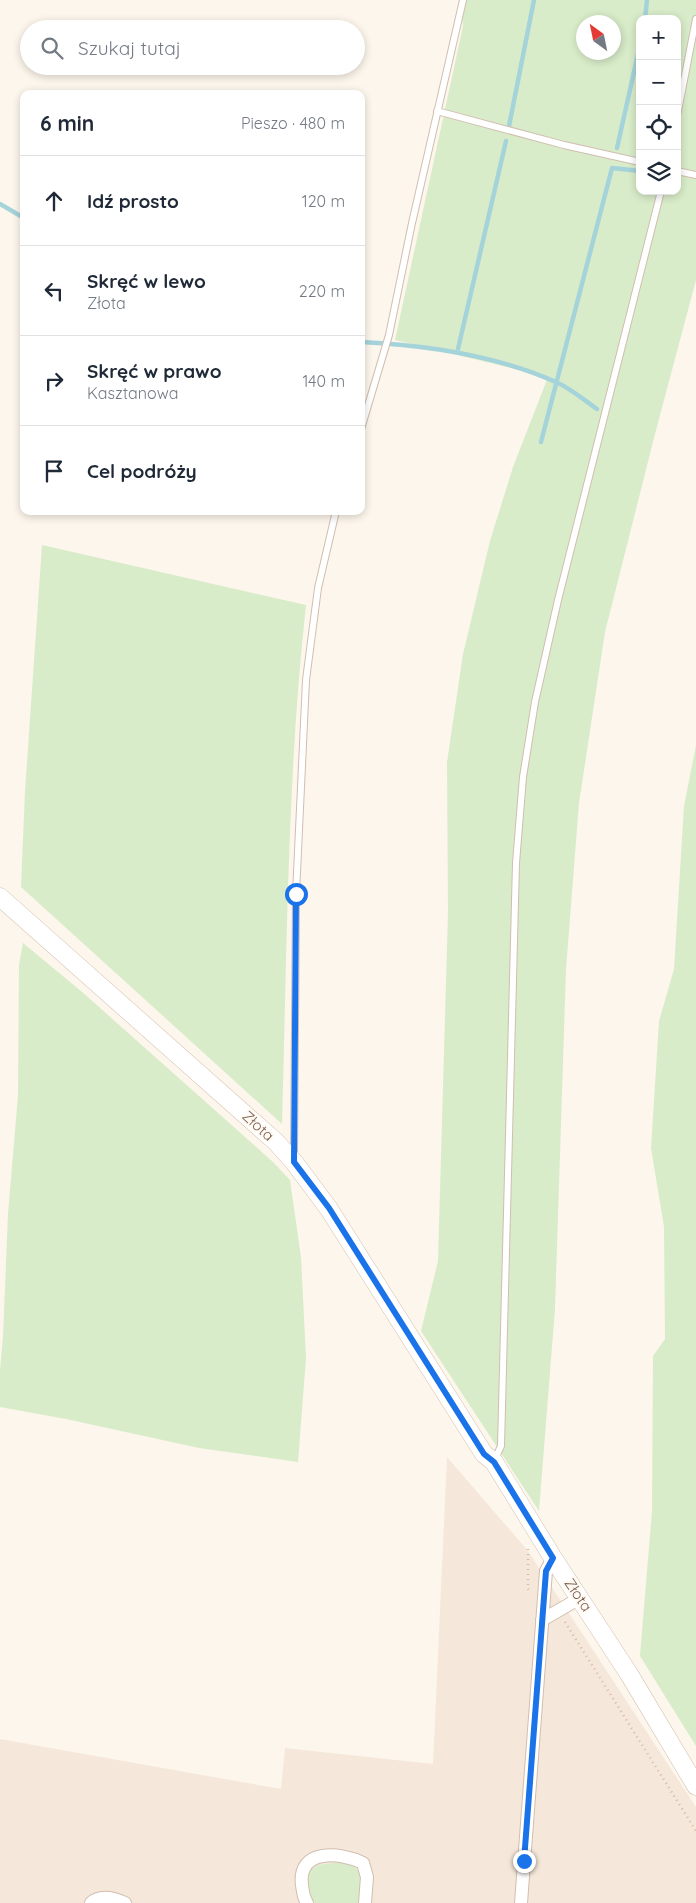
<!DOCTYPE html>
<html lang="pl">
<meta charset="utf-8">
<style>
body{margin:0;font-family:Quicksand,sans-serif;background:#f6f6f7;color:#1f2937}
.controls{position:absolute;right:15px;top:15px;display:grid;overflow:hidden;border-radius:10px;box-shadow:0 2px 8px #0003}
.controls button{width:45px;height:45px;display:grid;place-items:center;padding:0;border:0;border-bottom:1px solid #e0e1e3;background:#fff;color:#1f2937;font:25px sans-serif}
.compass{position:absolute;left:576px;top:15px;width:45px;height:45px;border-radius:50%;background:#fff;box-shadow:0 2px 8px #0003;rotate:327deg}
.stop{position:absolute;width:15px;height:15px;margin:-11px;border:4px solid #1a73e8;border-radius:50%;background:#fff}
.stop.end{background:#1a73e8;border-color:#fff;box-shadow:0 1px 5px #0008}
.list{margin:0;padding:0;list-style:none}
h2{display:flex;justify-content:space-between;align-items:center;height:65px;margin:0;padding:0 20px;font-size:21px}
h2 small{font-size:16px;font-weight:400;color:#747a83}
.list li{display:grid;grid-template-columns:32px 1fr auto;gap:15px;align-items:center;box-sizing:border-box;height:90px;padding:0 20px;border-top:1px solid #e0e1e3}
.list b{display:block;font-size:19px;white-space:nowrap}
.list p{margin:0;font-size:16px;white-space:nowrap;color:#747a83}
.list em{font-size:16px;font-style:normal;color:#747a83}
.icon{flex:none;width:28px;height:28px;fill:none;stroke:currentColor;stroke-width:2;stroke-linecap:round;stroke-linejoin:round}
.map{position:relative;flex:none;width:696px;height:1903px;overflow:hidden}
.search{position:absolute;background:#fff;box-shadow:0 2px 8px #0003;left:20px;top:20px;width:345px;height:55px;display:flex;align-items:center;gap:12px;box-sizing:border-box;padding:0 18px;border-radius:28px;color:#747a83;font-size:19px}
.panel{position:absolute;background:#fff;box-shadow:0 2px 8px #0003;left:20px;top:90px;width:345px;height:425px;border-radius:10px}
.map>svg:first-child{display:block}
.residential{fill:#f5e8da}
.green{fill:#d8ecc9;fill-rule:evenodd}
.lines{fill:none;stroke-linecap:round;stroke-linejoin:round}
.stream{stroke:#a5d3da;stroke-width:4.5}
.lane-casing{stroke:#d1beb0;stroke-width:8}
.street-casing{stroke:#d1beb0;stroke-width:14}
.secondary-casing{stroke:#d6c0b0;stroke-width:19}
.path{stroke:#d9b8a5;stroke-width:2.5;stroke-dasharray:1 4;stroke-linecap:butt}
.lane{stroke:#fff;stroke-width:6}
.street{stroke:#fff;stroke-width:12}
.secondary{stroke:#fff;stroke-width:18}
.route{stroke:#1a73e8;stroke-width:6}
.labels{text-anchor:middle;stroke-width:4;stroke-linejoin:round;paint-order:stroke}
.street-label{font-size:15px;fill:#7a5c4d;stroke:#fffaf3}
</style>
<div class="map">
<svg width="696" height="1903" viewBox="0 0 696 1903">
<rect width="100%" height="100%" fill="#fdf6ec"/>
<!-- residential -->
<path class="residential" d="M447,1457L528,1551L696,1807V1903H0V1739L281,1789L285,1748L433,1764Z"/>
<!-- green -->
<path class="green" d="M460,0H696V280L655,434L605,632L579,803L566,969L555,1309L539,1511L421,1331L438,1261L448,912L447,762L463,654L490,541L513,467L548,377L395,340L463,26ZM640,19H677V191H640ZM584,22H614V52H584Z
M42,545L306,605C287,778 287,951 282,1124L21,887L25,791Z
M696,745V1746L640,1656L652,1511L653,1356L665,1339L664,1227L651,1148L659,1021L674,969L684,806Z
M23,943L81,991L273,1162L290,1180L301,1257L306,1358L298,1462L199,1448L66,1419L0,1407V1370L3,1337L8,1214L18,1095L19,965Z
M342,1862L354,1866L361,1875V1898L357,1903H315C305,1894 306,1883 309,1871L318,1865Z"/>
<g class="lines">
<!-- stream -->
<path class="stream" d="M645,19L647,0
M509,126L534,0
M617,148L640,45
M0,204L24,218
M361,342C425,345 497,356 556,382C570,388 584,400 597,409
M458,349L506,141
M541,442L612,168L640,171"/>
<!-- lane casing -->
<g class="lane-casing">
<path id="lane" d="M437,111L564,145L640,162
M677,116L696,19
M677,171L696,175
M361,429L389,335L412,223L463,0
M294,1156L296,894L306,680L318,588L336,511
M495,1459L501,1446L516,863L523,777L535,702L558,600L661,191"/>
</g>
<!-- street casing -->
<g class="street-casing">
<path id="street" d="M542,1620L580,1598
M91,1903C101,1894 114,1898 125,1903
M307,1903C303,1897 303,1892 302,1885C297,1848 341,1852 363,1863L367,1877L365,1903
M521,1903L546,1571L553,1558"/>
</g>
<!-- secondary casing -->
<g class="secondary-casing">
<path id="secondary" d="M0,897L276,1142L294,1162L329,1209L484,1454L494,1462L553,1558L629,1674L696,1786"/>
</g>
<!-- path -->
<path class="path" d="M528,1549V1589L531,1593
M565,1622L696,1831"/>
<!-- lane -->
<use href="#lane" class="lane"/>
<!-- street -->
<use href="#street" class="street"/>
<!-- secondary -->
<use href="#secondary" class="secondary"/>
</g>
<g class="lines">
<!-- route -->
<path class="route" d="M296,894L294,1162L329,1208L484,1454L494,1462L553,1558L546,1571L524,1861"/>
</g>
<g class="labels">
<!-- street labels -->
<g class="street-label">
<text transform="translate(258 1126) rotate(42)" y="5">Złota</text>
<text transform="translate(578 1595) rotate(56)" y="5">Złota</text>
</g>
</g>
</svg>
<div class="controls">
<button>+</button>
<button>−</button>
<button><svg class="icon" aria-label="locate" viewBox="0 0 24 24"><circle cx="12" cy="12" r="6"/><path d="M12 2v4M12 18v4M2 12h4M18 12h4"/></svg></button>
<button><svg class="icon" aria-label="layers" viewBox="0 0 24 24"><path d="M12 4l9 5-9 5-9-5zM3 14l9 5 9-5"/></svg></button>
</div>
<svg class="compass" viewBox="-18 -18 36 36"><path d="M0-13l5 13h-10z" fill="#e53935"/><path d="M0 13l5-13h-10z" fill="#747a83"/></svg>
<div class="stop" style="left:296px;top:894px"></div>
<div class="stop end" style="left:524px;top:1861px"></div>
<div class="search"><svg class="icon" aria-label="search" viewBox="0 0 24 24"><circle cx="10" cy="10" r="6"/><path d="M15 15l6 6"/></svg>Szukaj tutaj</div>
<section class="panel">
<h2>6 min<small>Pieszo · 480 m</small></h2>
<ul class="list">
<li><svg class="icon" aria-label="ahead" viewBox="0 0 24 24"><path d="M12 20V5M6 11l6-6 6 6"/></svg><div><b>Idź prosto</b></div><em>120 m</em></li>
<li><svg class="icon" aria-label="left" viewBox="0 0 24 24"><path d="M17 20v-9H6M10 6l-5 5 5 5"/></svg><div><b>Skręć w lewo</b><p>Złota</p></div><em>220 m</em></li>
<li><svg class="icon" aria-label="right" viewBox="0 0 24 24"><path d="M7 20v-9h11M14 6l5 5-5 5"/></svg><div><b>Skręć w prawo</b><p>Kasztanowa</p></div><em>140 m</em></li>
<li><svg class="icon" aria-label="arrive" viewBox="0 0 24 24"><path d="M6 21V4h12l-3 4 3 4H6"/></svg><div><b>Cel podróży</b></div></li>
</ul>
</section>
</div>
